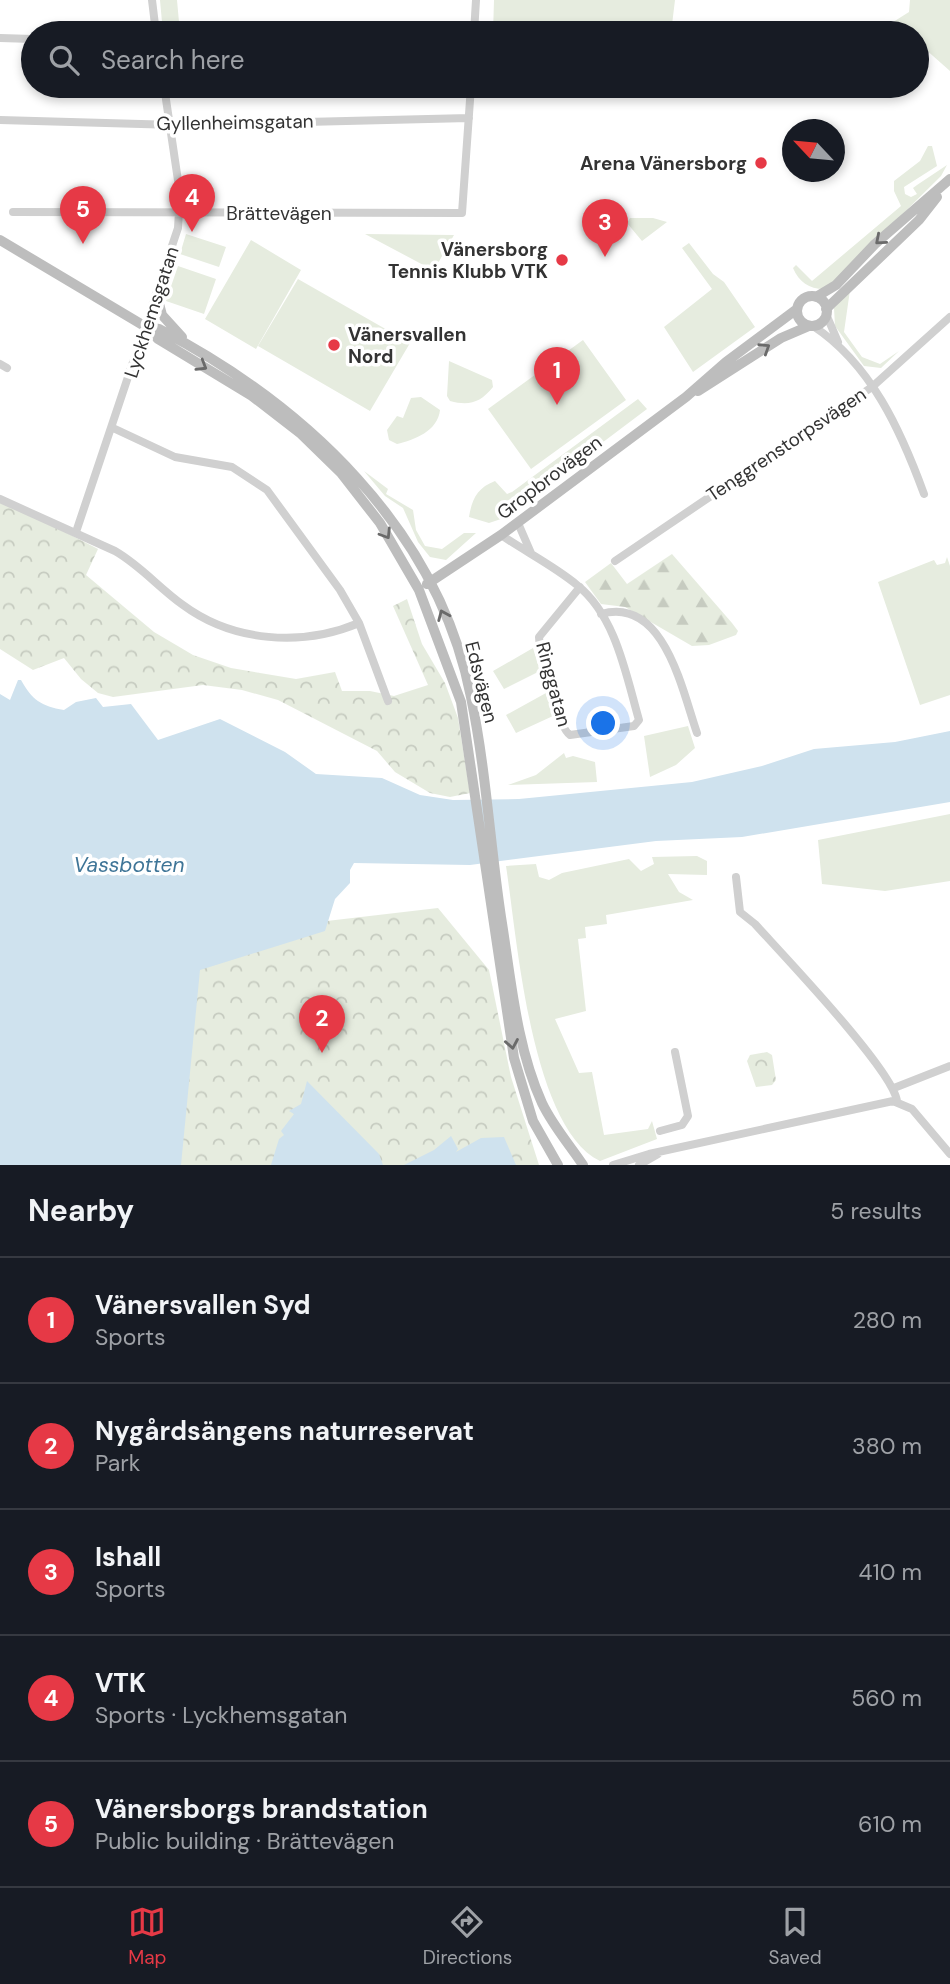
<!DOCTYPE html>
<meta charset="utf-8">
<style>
body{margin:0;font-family:"DM Sans",sans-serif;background:#20242c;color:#f1f3f6}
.compass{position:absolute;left:782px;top:119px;width:63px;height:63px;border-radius:50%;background:#171b24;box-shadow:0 4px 10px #0003;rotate:296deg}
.you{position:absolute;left:604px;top:724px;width:24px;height:24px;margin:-18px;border:5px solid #fff;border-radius:50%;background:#1a73e8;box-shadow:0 0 0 10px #1a73e833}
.badge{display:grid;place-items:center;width:46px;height:46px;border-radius:50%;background:#e63946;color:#fff;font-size:23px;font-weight:700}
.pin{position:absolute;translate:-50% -58px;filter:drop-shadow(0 2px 4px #0008)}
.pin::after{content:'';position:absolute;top:37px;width:24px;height:21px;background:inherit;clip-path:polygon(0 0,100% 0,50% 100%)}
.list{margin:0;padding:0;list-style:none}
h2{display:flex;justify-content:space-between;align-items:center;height:91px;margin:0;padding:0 28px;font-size:30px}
h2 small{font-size:23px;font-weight:400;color:#9ea1a6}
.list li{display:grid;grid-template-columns:46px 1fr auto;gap:21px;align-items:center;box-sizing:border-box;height:126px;padding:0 28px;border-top:2px solid #363941}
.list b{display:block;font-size:26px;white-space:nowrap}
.list p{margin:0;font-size:23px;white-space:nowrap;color:#9ea1a6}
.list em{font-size:23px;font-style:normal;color:#9ea1a6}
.icon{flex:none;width:38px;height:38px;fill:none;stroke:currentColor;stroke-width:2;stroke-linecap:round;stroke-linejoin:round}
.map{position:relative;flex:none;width:950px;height:1165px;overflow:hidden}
.search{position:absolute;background:#171b24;box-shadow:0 4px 10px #0003;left:21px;right:21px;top:21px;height:77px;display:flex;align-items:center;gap:18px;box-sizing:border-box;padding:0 24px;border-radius:38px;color:#9ea1a6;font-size:26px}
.sheet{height:721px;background:#171b24}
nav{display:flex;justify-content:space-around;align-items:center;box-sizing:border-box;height:98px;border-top:2px solid #363941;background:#171b24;font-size:19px;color:#9ea1a6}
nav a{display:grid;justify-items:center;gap:4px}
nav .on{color:#e63946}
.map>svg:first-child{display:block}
.green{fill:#e6ecdf}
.forest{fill:url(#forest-firs)}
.park{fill:url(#park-crowns)}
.water{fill:#cfe2ee}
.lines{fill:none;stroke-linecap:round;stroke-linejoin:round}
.street{stroke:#d0d0d0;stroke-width:8}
.secondary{stroke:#bdbdbd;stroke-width:10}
.oneway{stroke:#6a6a6a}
.poi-dot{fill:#e63946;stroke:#fff;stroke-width:2.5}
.labels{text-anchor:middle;stroke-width:7;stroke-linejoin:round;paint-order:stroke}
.street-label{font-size:19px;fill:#333;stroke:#fff}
.poi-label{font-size:19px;font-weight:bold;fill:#333;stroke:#fff;text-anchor:end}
.water-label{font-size:21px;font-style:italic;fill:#3f7597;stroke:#fff}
</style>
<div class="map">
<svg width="950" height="1165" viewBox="0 0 950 1165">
<defs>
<pattern id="forest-firs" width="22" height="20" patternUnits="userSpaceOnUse" patternTransform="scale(1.75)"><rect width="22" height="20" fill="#e6ecdf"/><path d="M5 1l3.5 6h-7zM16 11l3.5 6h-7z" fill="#c6cbc0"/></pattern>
<pattern id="park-crowns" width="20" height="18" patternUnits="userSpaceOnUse" patternTransform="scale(1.75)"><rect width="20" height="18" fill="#e6ecdf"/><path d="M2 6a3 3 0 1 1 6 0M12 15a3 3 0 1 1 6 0" fill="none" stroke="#c6cbc0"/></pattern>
</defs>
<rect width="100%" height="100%" fill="#fff"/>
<!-- green -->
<path class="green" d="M160,0H177L180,33H163Z
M494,0H675L671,33H540L532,29L529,33H493Z
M910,0H950V71L924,48L917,51V33H882V29L909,12Z
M928,146H932L937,166L904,187L905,194L911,197L917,194L913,188L917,185L947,165L941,176L834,282L824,289C809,289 799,282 793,268L796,265L812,281L901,206L894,191V181L920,161Z
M630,218H653L667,222L642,241L627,223Z
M186,234L226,247L219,267L180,254Z
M365,234L454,235L437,265L429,268Z
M251,240L301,270L256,349L205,319Z
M689,243L713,274L724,282L755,327L693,372L664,327L712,289L682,248Z
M178,266L216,279L204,314L166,301Z
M298,279L410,343L370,411L258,346Z
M850,290L844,332L862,357L880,364L899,351L881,368L864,366L835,326L834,308Z
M583,340L626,400L531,469L488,409Z
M449,361L492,380L493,387C480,403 469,406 450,401L447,396Z
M421,397L440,410C438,431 414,440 397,444L389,440L387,430L397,416L403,418L411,398Z
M638,399L647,409L501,519L489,523L469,517C472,499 477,488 495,481L507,494L512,492Z
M364,471L388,489L386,494L413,510L416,530L425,546L442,549L464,533H476L446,560L430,557L418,542L403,508L385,496Z
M947,557L950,566V695L920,705L878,582L934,560L937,565L945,563Z
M533,648L540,671L504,689L493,671Z
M546,693L553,716L516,733L506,715Z
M688,726L695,748L676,765L650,777L644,736Z
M564,753L566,758L573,756L595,762L597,782L508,785L536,775Z
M950,814V881L885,891L822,884L818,840Z
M697,856L707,861V875L668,874L679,892L693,900L606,915L607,924L585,927L586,938L578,939L586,1011L555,1019L579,1073L592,1072L604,1135L648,1129L652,1121L657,1139L600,1161C531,1128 517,937 506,866L536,864L539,877L549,880L562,873L629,859L641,871L654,864L652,857Z"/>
<!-- forest -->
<path class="forest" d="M672,554L732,623L738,631L736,635L709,645L692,646L625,607L601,604L585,582L611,563L627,584Z"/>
<!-- park -->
<path class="park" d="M0,502L36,517L98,549L86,575L154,632L193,655L231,668L296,679L335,672L342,691H370L394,696L428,685L393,606L407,599L422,644L445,683L458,718L470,793L450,797L430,793L395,772L377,751L278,700L242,690L203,685L113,697L98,693L81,679L64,658L33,670L0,649Z
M438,908L489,970L511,1077L539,1165H130L146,942Z
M767,1052L772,1055L776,1080L772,1085L756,1087L747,1061L750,1055Z"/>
<!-- water -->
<path class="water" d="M18,680H21C32,700 41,706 64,710L76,702L96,698L103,707L131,704L158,740L220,719L285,752L316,774L382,778L420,795L453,800L519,799L692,782L762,766L814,749L895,742L950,731V802L742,837L656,841L470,865L354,863L350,870V883L335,899L325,931L200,970L181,1165H0V694L10,700Z
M307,1081L379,1154L383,1165H271L279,1139L284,1135L281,1131L294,1114L289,1111L301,1104Z
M451,1136L458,1149L456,1152L481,1138L504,1137L516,1165H404L434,1150Z"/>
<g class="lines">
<!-- street -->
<path class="street" d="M152,0L156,33
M409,33L474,31
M474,33L476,0
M0,38L33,39
M0,120L176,125L469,118
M13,212L462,213L471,86
M826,314L838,342
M813,326C871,364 901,431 924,494
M0,364L7,368
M113,428L175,457L232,467L267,490L340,590L359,623L388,701
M0,499L115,551C141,566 159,588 183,605C233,642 302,647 359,623
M518,523L531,553
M76,532L178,228L180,194L164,86
M501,535C526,552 554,566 577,585C616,616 626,675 639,720L634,726L570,735C558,728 540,654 539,637L580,587
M615,561L872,387L950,317
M601,614C664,596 682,690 697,733
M736,877L740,912L755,924C782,954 893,1070 897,1101
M894,1088L950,1066
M660,1131L682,1125L688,1116L675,1052
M613,1165L649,1154L893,1101L912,1109L950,1154
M639,1165L658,1154"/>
<!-- secondary -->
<path class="secondary" d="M0,240L146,327L158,339L252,396L300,433L341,473L380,523L419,590L461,702L514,1058L533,1121L558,1165
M157,296L162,315L182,337
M797 311a15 15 0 1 1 30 0a15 15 0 1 1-30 0Z
M816,297L836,285L875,244L950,179
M826,309L919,220L937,197
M146,327L159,329C305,405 438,529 471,697C486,769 490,844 501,917C511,978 516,1046 542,1103C553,1126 569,1144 583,1165
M698,391L781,338L809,326
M427,584L501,535L686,397L726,362L797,309"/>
</g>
<!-- one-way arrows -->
<defs><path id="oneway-chevron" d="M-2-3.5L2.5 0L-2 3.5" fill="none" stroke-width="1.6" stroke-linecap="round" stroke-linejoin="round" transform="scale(1.75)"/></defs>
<g class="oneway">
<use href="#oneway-chevron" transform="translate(880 240) rotate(139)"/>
<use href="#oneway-chevron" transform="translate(765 348) rotate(-33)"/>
<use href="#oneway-chevron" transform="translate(202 366) rotate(31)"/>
<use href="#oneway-chevron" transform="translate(386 534) rotate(58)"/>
<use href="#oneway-chevron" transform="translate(443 615) rotate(-113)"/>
<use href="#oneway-chevron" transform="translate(512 1044) rotate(80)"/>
</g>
<!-- markers -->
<g class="poi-dot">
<circle cx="761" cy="163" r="7"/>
<circle cx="562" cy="260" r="7"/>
<circle cx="334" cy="345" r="7"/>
</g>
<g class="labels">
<!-- street labels -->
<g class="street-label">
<text transform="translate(235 122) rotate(-1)" y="7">Gyllenheimsgatan</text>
<text x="279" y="220">Brättevägen</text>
<text transform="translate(151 312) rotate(-72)" y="7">Lyckhemsgatan</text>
<text transform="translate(786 444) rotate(-34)" y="7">Tenggrenstorpsvägen</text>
<text transform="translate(549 477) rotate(-37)" y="7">Gropbrovägen</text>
<text transform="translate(482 682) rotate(76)" y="7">Edsvägen</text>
<text transform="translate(554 684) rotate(75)" y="7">Ringgatan</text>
</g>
<!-- poi labels -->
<g class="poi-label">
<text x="747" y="170">Arena Vänersborg</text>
<text x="548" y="256">Vänersborg<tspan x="548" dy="22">Tennis Klubb VTK</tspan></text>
<text x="348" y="341" text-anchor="start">Vänersvallen<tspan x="348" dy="22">Nord</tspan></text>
</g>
<!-- water labels -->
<g class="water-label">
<text x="129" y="872">Vassbotten</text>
</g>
</g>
</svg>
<svg class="compass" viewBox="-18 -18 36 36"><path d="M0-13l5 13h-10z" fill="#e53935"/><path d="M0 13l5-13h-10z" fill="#9ea1a6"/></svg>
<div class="you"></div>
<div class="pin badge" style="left:557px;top:405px">1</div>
<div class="pin badge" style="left:322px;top:1053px">2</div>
<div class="pin badge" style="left:605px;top:257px">3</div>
<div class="pin badge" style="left:192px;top:232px">4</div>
<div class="pin badge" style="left:83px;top:244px">5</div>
<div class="search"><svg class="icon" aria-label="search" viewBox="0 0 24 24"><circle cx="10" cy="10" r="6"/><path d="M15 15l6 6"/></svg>Search here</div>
</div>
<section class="sheet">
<h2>Nearby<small>5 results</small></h2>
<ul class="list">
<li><span class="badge">1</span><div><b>Vänersvallen Syd</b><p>Sports</p></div><em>280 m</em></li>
<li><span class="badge">2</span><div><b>Nygårdsängens naturreservat</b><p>Park</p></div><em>380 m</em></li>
<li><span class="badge">3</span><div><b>Ishall</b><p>Sports</p></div><em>410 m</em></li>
<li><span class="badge">4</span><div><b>VTK</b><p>Sports · Lyckhemsgatan</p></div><em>560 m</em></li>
<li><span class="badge">5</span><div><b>Vänersborgs brandstation</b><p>Public building · Brättevägen</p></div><em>610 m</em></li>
</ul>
</section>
<nav>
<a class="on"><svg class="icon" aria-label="map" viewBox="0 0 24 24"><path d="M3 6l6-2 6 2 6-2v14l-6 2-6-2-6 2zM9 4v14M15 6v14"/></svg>Map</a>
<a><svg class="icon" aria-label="directions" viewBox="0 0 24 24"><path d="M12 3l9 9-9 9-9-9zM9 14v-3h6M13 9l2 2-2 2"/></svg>Directions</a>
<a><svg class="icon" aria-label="saved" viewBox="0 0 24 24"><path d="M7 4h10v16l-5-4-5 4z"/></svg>Saved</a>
</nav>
